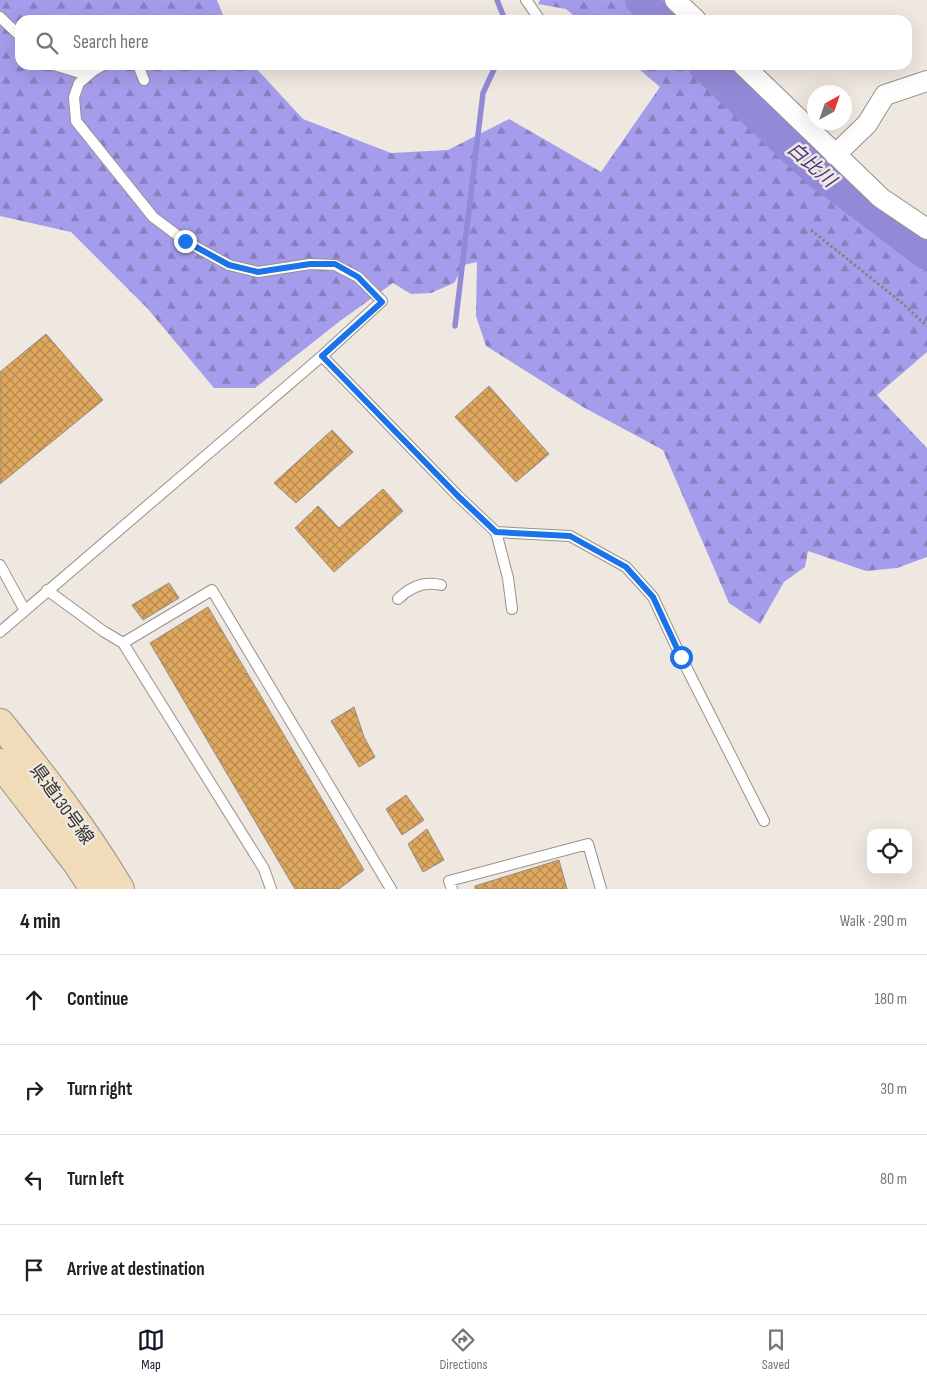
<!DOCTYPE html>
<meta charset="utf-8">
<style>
body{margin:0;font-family:"Sofia Sans Condensed","Noto Sans JP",sans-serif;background:#f6f6f6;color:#222}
.controls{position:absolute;right:15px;bottom:15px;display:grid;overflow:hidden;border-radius:10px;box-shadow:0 5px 20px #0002}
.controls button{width:45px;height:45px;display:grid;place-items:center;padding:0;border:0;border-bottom:1px solid #e0e0e0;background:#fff;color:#222;font:25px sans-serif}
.compass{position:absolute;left:807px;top:85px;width:45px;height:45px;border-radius:50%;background:#fff;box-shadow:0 5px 20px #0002;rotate:40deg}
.stop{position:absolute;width:15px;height:15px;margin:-11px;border:4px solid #1a73e8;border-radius:50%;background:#fff}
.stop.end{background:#1a73e8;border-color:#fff;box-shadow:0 1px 5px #0008}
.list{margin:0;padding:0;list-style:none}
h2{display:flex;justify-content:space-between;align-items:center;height:65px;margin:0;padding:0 20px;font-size:21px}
h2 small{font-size:16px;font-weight:400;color:#767676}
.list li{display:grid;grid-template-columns:32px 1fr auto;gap:15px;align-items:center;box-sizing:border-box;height:90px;padding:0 20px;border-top:1px solid #e0e0e0}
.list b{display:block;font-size:19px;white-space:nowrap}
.list em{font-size:16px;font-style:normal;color:#767676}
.icon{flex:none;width:28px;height:28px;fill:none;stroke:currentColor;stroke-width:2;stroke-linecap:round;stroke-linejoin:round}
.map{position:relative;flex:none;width:927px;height:889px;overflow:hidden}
.search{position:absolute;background:#fff;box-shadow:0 5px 20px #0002;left:15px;right:15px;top:15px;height:55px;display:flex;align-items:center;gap:12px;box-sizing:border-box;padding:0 18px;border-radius:15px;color:#767676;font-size:19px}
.sheet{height:425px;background:#fff}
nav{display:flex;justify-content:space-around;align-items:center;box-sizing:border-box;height:70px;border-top:1px solid #e0e0e0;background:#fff;font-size:14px;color:#767676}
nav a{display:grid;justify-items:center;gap:2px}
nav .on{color:#111827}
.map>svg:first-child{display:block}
.forest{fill:url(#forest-firs)}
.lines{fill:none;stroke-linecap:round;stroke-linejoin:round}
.stream{stroke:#938ad7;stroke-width:5.5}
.river{stroke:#938ad7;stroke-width:32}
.building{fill:url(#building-cross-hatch);stroke:#938d86}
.service-casing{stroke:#98918a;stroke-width:12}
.minor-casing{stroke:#98918a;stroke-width:22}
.secondary-casing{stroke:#98918a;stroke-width:30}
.path{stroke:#87837e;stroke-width:3;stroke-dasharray:2.5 2.5;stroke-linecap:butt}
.service{stroke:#fff;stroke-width:10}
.minor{stroke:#fff;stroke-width:20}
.secondary{stroke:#f1dcba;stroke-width:28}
.route{stroke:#1a73e8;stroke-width:6}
.labels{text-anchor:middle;stroke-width:5;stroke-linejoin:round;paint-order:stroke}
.street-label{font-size:18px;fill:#32302d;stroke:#efe8e0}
.water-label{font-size:19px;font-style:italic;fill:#46328c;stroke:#efe8e0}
</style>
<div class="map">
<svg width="927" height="889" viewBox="0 0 927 889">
<defs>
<pattern id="forest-firs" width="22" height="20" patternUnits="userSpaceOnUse" patternTransform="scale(1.25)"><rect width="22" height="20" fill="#a59deb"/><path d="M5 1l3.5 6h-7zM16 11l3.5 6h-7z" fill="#8780bf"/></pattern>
<pattern id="building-cross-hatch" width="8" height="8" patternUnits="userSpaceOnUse" patternTransform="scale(1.25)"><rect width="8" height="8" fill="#dfa85e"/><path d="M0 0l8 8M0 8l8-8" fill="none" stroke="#b5894e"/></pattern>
</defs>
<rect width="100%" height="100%" fill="#efe8e0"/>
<!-- forest -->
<path class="forest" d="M0,0H217L225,20H20V65H253L303,119L391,153L448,150L509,119L601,172L660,87L634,65H724L803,144L927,247V352L877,395L927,448V557L897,568L866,571L808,551L805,567L784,582L760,624L729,603L663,450L583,407L486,346L476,316L477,262L464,265L454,283L431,293L411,294L393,283L340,321L255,388H214L147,308L71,232L0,216Z
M540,0H658L678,20H579L566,9L538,4Z"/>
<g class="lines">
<!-- stream -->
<path class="stream" d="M497,0L505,20
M455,326L483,93L496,65"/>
<!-- river -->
<path class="river" d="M641,0L660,20
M704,65L818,172L927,254"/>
</g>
<!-- building -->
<path class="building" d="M46,334L103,400L0,484V372Z
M489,386L549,454L516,482L455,417Z
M332,430L353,452L296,503L274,483Z
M383,489L403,511L334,572L295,528L318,506L339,528Z
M169,583L179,598L143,620L132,605Z
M208,607L364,870L339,889H295L150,643Z
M354,707L364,737L375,757L359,767L331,721Z
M406,795L424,820L402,835L386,809Z
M427,829L444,860L423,872L408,844Z
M559,860L567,889H475V886Z"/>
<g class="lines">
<!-- service casing -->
<g class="service-casing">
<path id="service" d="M526,0L540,20
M0,17L20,36
M54,65L87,75
M138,65L144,80
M322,356L458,496L496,532L570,536L626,567L653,597L681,657L764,821
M496,532L508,578L512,609
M0,565L24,609
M47,590L103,631L123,643L264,869L271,889
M398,599C410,587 425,581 441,585
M0,632L322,356L382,301L358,277L335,265L310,264L258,272L229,265L185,241L153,217L76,121L74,97L79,83L93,71L103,65
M123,643L212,590L391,889
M452,889L449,881L588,844L601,889"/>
</g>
<!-- minor casing -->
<g class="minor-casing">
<path id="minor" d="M675,0L696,20
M743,65L881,198L927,229
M835,155L867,124L885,95L927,81"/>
</g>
<!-- secondary casing -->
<g class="secondary-casing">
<path id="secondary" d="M0,723C43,776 85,830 120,889
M0,763L77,863L94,889"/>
</g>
<!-- path -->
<path class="path" d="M811,230L902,303L927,326"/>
<!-- service -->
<use href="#service" class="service"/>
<!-- minor -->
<use href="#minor" class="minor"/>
<!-- secondary -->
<use href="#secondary" class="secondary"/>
</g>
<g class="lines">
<!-- route -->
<path class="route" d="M185,241L229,265L258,272L310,264H335L358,277L382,302L322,356L458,496L496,532L570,536L626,567L653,597L681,657"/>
</g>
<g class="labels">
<!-- street labels -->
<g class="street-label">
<text transform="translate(62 804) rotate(54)" y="6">県道130号線</text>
</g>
<!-- water labels -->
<g class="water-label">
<text transform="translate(812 164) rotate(41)" y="7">白比川</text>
</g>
</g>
</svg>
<div class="controls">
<button><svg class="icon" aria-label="locate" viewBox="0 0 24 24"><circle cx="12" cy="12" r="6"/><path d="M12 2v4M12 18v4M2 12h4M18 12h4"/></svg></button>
</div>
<svg class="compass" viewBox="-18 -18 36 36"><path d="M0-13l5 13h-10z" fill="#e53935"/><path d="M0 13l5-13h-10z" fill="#767676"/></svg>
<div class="stop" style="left:681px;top:657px"></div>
<div class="stop end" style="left:185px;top:241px"></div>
<div class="search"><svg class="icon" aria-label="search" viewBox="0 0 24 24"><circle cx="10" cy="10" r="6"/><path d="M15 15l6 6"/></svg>Search here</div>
</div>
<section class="sheet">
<h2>4 min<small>Walk · 290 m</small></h2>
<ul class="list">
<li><svg class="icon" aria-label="ahead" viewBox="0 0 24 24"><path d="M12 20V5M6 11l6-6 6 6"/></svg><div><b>Continue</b></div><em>180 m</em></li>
<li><svg class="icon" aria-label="right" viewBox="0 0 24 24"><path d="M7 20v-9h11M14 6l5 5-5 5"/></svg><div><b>Turn right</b></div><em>30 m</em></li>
<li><svg class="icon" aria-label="left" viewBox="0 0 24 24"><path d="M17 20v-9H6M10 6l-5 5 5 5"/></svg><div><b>Turn left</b></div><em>80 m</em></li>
<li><svg class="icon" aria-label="arrive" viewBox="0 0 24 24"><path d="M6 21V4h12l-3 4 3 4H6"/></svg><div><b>Arrive at destination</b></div></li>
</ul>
</section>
<nav>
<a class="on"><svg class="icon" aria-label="map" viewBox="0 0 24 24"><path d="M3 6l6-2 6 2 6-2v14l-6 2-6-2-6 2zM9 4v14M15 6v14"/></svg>Map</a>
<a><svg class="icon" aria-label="directions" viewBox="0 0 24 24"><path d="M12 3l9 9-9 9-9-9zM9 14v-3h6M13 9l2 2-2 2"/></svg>Directions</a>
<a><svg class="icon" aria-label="saved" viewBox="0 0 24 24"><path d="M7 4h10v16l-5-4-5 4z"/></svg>Saved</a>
</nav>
